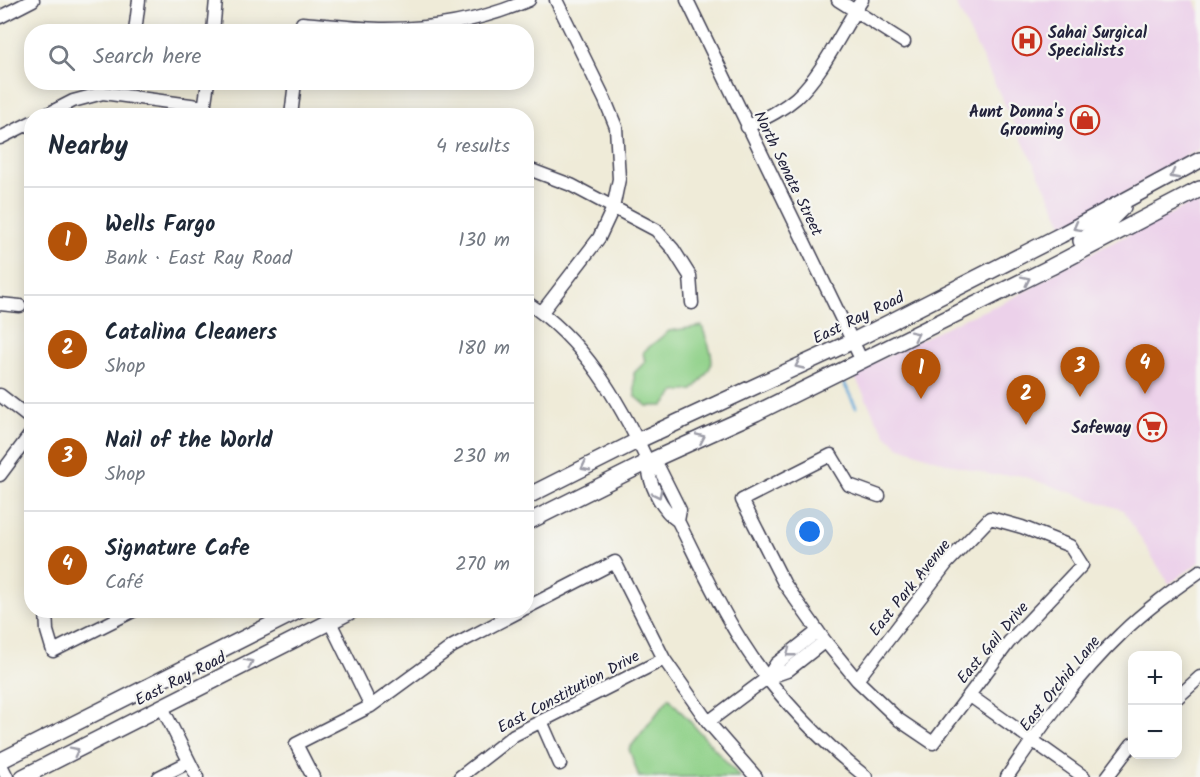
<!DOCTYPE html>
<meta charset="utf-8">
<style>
body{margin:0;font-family:Kalam,sans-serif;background:#f2f2f3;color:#1f2937}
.controls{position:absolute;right:18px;bottom:18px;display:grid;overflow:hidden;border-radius:12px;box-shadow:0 3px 15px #0003}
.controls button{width:54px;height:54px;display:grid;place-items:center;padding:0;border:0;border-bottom:2px solid #e0e1e3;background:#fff;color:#1f2937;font:30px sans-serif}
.you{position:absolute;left:810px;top:532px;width:21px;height:21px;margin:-15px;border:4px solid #fff;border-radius:50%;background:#1a73e8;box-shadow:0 0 0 9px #1a73e833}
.badge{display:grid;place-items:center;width:39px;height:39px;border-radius:50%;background:#b45309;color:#fff;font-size:20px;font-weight:700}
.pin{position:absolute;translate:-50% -50px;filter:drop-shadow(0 2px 3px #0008)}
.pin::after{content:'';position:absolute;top:32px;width:21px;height:18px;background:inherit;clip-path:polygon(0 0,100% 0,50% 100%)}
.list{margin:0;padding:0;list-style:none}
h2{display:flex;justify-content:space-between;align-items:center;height:78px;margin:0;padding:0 24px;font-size:26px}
h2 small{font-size:20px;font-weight:400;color:#747a83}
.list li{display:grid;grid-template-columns:39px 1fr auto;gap:18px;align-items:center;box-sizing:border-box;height:108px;padding:0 24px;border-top:2px solid #e0e1e3}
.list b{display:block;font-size:22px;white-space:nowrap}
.list p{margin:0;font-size:20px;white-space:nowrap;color:#747a83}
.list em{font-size:20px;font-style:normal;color:#747a83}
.icon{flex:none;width:33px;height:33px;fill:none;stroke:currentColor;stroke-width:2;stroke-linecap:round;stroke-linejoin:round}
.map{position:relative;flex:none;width:1200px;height:777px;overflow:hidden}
.search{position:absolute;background:#fff;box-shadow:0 3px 15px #0003;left:24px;top:24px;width:510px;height:66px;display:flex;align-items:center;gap:15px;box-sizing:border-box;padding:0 21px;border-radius:24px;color:#747a83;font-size:22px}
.panel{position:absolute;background:#fff;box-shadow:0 3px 15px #0003;left:24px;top:108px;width:510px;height:510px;border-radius:24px}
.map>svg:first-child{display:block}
.built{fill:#ecd1ea}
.green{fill:#8ed087;stroke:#587961;stroke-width:1.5}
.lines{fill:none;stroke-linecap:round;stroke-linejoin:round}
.stream{stroke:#63a8d9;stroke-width:3}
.minor-casing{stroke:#414053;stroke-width:15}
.major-casing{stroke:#414053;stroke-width:18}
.minor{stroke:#fff;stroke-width:12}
.major{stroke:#fff;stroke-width:15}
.oneway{stroke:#9c9ca7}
.labels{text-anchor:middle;stroke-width:4.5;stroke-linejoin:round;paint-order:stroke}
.poi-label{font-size:16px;font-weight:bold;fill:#22223b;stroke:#f6f6f2;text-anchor:end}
.street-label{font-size:16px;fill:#22223b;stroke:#f6f6f2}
</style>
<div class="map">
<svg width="1200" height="777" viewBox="0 0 1200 777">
<rect width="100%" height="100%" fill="#f6f6f2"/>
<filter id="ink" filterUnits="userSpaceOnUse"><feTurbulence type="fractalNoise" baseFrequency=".0167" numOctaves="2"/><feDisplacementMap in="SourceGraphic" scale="12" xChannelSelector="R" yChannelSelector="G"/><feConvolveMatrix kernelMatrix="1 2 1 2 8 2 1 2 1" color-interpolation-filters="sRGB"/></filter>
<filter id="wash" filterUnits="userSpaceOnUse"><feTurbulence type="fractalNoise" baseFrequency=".008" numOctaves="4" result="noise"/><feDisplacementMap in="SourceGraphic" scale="24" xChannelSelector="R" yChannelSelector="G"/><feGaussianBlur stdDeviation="1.35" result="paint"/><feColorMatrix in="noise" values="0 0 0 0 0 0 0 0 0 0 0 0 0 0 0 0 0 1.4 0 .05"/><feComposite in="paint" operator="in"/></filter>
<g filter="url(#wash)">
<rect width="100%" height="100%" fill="#efebd8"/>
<!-- built -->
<path class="built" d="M954,0H1194L1200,12V149L1155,173L1133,189L1064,226Z
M1200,199V562L1169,584L1123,510L1019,475H992L946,463L898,446L886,435L875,417L853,373L956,322L1007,301L1038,284L1063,267Z"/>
<!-- green -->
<path class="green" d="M702,326C714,362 719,361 693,390L675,392L663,406H647L635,396L634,373L645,362L643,352L669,331Z
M669,698L740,777H639L629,749Z"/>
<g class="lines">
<!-- stream -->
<path class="stream" d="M841,377L856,407"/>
</g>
</g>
<g filter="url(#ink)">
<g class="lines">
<!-- minor casing -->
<g class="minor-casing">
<path id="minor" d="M687,0L862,361
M838,0L904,42
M0,17L33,0
M135,32L139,0
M213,32L216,0
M301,32L302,23C330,25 358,29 385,29C435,29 483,20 529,0
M44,116L73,101L103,93L205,107
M203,116L208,82
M291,116L295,82
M747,127C765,118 781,111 796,98C822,75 842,30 862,0
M0,138L32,122
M526,168L571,185L656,230L673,249L690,276L692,303
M526,302C584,339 619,401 648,462C648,482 661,510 678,521C698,561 716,601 740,639C773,692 817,738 866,777
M0,304L20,306
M542,312L599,238L613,208L619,179L616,127L605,100L556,0
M0,395L32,420
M648,462L659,468L680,510L678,521
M0,475L32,432
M526,608L615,562L664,659L708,722L756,777
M46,610L47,631L53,651L135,610
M270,610L276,623
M330,622L371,706
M767,678L776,664L818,631
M857,680L947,563L990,518L1022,527L1070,546L1082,565L1009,642L933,743L899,720L857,680L825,641L784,583L742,500L831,455L849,485L879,496
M969,695L1084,777
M1178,697L1200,677
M162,707L197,777
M541,721L560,764
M708,722L767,678L787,671L825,641
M0,763L7,777
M159,777L189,762
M313,777L296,744L371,706L453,646L522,610
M460,777L514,735L664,659
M1007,777C1041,727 1077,676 1121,634C1145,610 1173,590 1200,571
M1107,777L1132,744"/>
</g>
<!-- major casing -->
<g class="major-casing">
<path id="major" d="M1081,241L1103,227L1123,207
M526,497L637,441L853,341L1061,235L1200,160
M526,523L648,462L756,413L1051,267L1200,189
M0,761L300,610
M23,777L353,610"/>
</g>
<!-- minor -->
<use href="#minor" class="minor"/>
<!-- major -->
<use href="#major" class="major"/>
</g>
<!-- one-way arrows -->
<defs><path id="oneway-chevron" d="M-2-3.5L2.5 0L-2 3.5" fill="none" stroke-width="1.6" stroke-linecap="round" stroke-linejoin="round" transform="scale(1.5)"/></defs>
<g class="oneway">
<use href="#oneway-chevron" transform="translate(1174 175) rotate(152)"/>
<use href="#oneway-chevron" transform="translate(1077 227) rotate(151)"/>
<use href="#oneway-chevron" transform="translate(1026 280) rotate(-26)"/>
<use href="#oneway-chevron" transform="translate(915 335) rotate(-26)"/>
<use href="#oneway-chevron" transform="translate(799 365) rotate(155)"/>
<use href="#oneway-chevron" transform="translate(701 438) rotate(-24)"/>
<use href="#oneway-chevron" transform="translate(585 467) rotate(153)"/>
<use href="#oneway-chevron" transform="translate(658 494) rotate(64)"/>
<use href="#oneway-chevron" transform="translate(790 653) rotate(142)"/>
<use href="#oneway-chevron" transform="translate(249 663) rotate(-27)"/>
<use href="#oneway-chevron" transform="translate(75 751) rotate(-27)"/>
</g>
</g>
<!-- icons -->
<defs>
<g id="hospital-ring" transform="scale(1.5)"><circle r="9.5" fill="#f6f6f2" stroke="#c8321e" stroke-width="1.5"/><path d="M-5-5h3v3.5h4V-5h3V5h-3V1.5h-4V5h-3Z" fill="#c8321e"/></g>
<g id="shop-ring" transform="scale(1.5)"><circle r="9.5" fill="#f6f6f2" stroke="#c8321e" stroke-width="1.5"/><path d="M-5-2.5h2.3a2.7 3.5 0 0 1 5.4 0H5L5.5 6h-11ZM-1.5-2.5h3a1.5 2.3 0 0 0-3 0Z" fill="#c8321e"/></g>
<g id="supermarket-ring" transform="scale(1.5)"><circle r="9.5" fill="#f6f6f2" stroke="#c8321e" stroke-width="1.5"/><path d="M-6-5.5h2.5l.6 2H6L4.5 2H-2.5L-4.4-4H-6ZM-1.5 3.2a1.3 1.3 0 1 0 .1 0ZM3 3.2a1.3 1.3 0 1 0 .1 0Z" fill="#c8321e"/></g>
</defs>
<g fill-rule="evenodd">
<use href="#hospital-ring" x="1027" y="41"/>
<use href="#shop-ring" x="1085" y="120"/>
<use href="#supermarket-ring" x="1152" y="427"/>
</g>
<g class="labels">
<!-- poi labels -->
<g class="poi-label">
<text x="1048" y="38" text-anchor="start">Sahai Surgical<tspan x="1048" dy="18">Specialists</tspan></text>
<text x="1064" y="117">Aunt Donna's<tspan x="1064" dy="18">Grooming</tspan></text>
<text x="1131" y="433">Safeway</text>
</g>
<!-- street labels -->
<g class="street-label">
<text transform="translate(789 173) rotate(64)" y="6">North Senate Street</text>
<text transform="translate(858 317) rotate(-26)" y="6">East Ray Road</text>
<text transform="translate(909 587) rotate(-51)" y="6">East Park Avenue</text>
<text transform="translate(992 642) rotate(-50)" y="6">East Gail Drive</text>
<text transform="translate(180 678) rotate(-27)" y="6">East Ray Road</text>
<text transform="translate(1059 683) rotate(-51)" y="6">East Orchid Lane</text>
<text transform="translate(568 691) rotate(-28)" y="6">East Constitution Drive</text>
</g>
</g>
</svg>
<div class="controls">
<button>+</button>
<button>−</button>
</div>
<div class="you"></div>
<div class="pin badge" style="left:921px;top:399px">1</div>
<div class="pin badge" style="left:1026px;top:425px">2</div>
<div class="pin badge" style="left:1080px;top:397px">3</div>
<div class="pin badge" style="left:1145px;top:394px">4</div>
<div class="search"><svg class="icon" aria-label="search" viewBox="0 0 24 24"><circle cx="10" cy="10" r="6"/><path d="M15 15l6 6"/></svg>Search here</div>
<section class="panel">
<h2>Nearby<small>4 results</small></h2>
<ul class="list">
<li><span class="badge">1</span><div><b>Wells Fargo</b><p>Bank · East Ray Road</p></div><em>130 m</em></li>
<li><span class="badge">2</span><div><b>Catalina Cleaners</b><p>Shop</p></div><em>180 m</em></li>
<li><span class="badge">3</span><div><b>Nail of the World</b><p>Shop</p></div><em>230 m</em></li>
<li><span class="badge">4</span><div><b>Signature Cafe</b><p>Café</p></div><em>270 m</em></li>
</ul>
</section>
</div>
